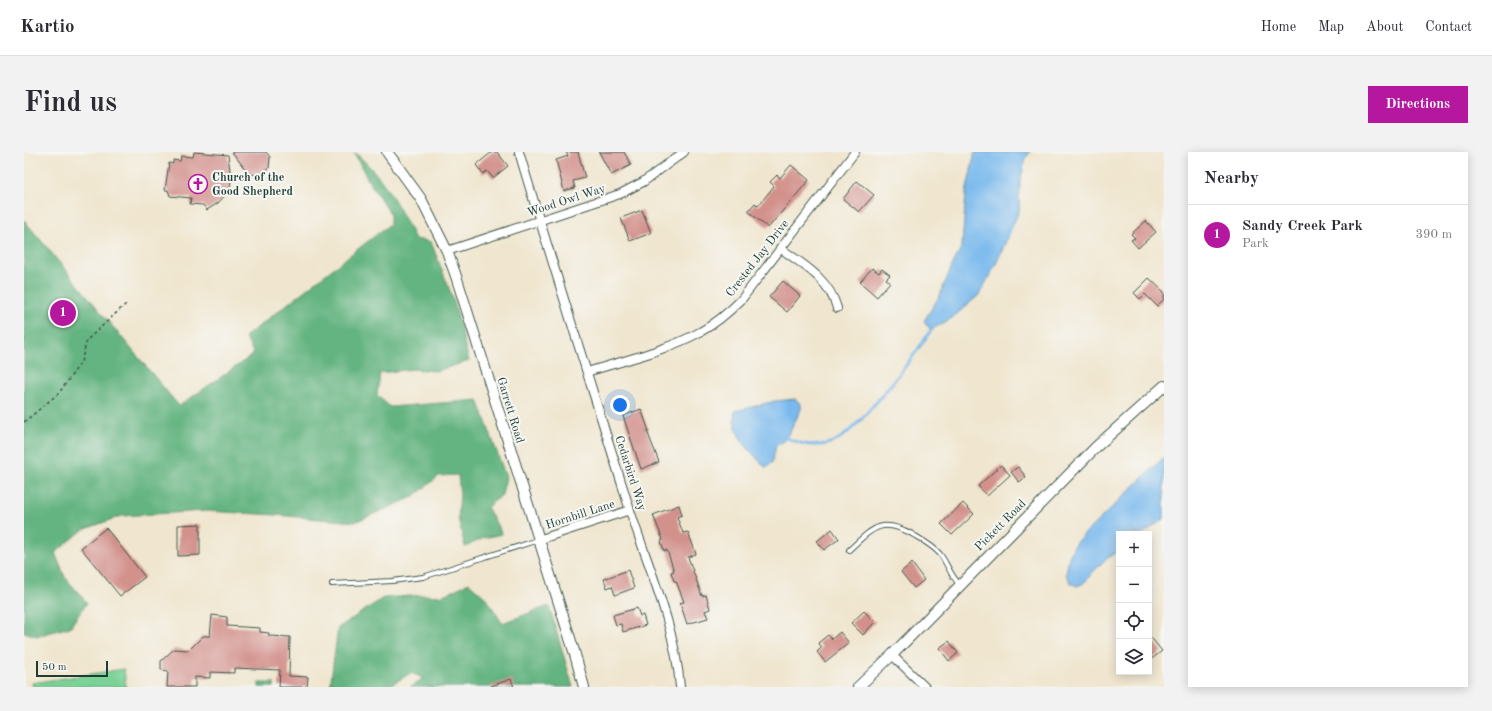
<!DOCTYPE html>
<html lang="en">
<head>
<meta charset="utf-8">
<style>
	body { margin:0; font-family:"Old Standard TT",serif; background:#f2f2f3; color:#2b2b33 }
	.controls { position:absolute; right:12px; bottom:12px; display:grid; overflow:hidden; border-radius:0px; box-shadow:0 2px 10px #0003 }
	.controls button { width:36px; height:36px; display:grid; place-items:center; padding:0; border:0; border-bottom:1px solid #e1e1e2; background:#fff; color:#2b2b33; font:20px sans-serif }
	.scale { position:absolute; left:12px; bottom:10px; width:72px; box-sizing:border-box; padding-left:4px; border:2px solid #1f3d34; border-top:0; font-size:11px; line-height:14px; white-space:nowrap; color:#1f3d34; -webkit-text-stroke:3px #f6f6f2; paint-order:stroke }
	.you { position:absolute; left:596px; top:253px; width:14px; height:14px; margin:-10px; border:3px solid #fff; border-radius:50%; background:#1a73e8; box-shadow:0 0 0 6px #1a73e833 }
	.badge { display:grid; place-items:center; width:26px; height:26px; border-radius:50%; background:#b5179e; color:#fff; font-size:13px; font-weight:700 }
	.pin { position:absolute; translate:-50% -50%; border:2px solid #fff; box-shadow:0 1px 4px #0006 }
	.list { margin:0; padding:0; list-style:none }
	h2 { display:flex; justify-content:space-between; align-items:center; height:52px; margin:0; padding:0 16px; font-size:17px }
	h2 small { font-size:13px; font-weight:400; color:#7c7c81 }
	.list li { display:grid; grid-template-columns:26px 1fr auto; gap:12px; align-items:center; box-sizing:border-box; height:60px; padding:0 16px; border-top:1px solid #e1e1e2 }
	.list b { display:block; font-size:15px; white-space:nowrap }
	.list p { margin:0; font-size:13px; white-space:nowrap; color:#7c7c81 }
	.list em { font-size:13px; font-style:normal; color:#7c7c81 }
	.icon { flex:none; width:22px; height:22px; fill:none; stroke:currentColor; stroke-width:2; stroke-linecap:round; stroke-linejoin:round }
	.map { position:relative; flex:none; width:1140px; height:535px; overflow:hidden; border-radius:0px }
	header { display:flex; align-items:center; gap:24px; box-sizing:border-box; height:56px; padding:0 20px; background:#fff; border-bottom:1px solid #e1e1e2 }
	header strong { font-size:19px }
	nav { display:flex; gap:22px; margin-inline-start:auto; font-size:14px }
	.intro { display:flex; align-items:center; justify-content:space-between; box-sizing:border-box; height:96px; padding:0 24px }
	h1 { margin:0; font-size:28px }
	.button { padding:10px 18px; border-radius:0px; background:#b5179e; color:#fff; font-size:14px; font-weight:700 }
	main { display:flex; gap:24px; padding:0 24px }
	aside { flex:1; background:#fff; border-radius:0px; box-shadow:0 2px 10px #0003 }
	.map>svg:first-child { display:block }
</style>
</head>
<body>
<header>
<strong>Kartio</strong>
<nav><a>Home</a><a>Map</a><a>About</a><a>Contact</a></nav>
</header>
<div class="intro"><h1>Find us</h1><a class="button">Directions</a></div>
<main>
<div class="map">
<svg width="1140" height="535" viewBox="0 0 1140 535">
	<rect width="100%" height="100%" fill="#f6f6f2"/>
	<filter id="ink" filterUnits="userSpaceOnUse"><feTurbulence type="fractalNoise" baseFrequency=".025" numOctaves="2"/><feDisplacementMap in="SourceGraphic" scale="8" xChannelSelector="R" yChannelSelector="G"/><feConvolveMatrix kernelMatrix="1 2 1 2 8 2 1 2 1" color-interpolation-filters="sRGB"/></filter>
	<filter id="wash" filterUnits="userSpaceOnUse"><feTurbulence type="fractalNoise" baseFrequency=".012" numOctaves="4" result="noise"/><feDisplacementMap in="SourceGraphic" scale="16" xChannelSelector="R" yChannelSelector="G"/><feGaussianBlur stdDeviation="0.9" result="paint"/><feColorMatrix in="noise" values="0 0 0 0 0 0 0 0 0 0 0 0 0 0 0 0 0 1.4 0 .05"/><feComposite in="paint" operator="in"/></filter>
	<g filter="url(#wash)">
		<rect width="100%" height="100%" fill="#f0e6cf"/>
		<!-- green -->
		<polygon fill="#7ad297" stroke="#4c8866" points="100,517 102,535 9,535 8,531"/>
		<!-- forest -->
		<g fill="#63b480" stroke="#41785a">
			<path d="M330,0C358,22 376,56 391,87L407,90L430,149L445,209L412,219L390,217L356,221L353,243L366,255L454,248L482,325L478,343L463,355L478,382L460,386L441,395L434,366L436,343L434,323L415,324L389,345L331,370L251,363L182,359L97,364L59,378L31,401L41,425L63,451L46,475L13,484L0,480V68L155,254L230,202L221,185L366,72V61L345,30Z"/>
			<polygon points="445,431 463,447 478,471 525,454 549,535 387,535 399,526 387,521 363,535 306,535 314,476 359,446 400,443 417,444"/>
			<rect x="235" y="531" width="15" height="4"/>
		</g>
		<!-- water -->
		<g fill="#79b9ed" stroke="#4c7b90">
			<polygon points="951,0 1006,0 1002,6 996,29 995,59 973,110 955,143 928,166 907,178 900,169 916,143 927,116 938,94 942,41"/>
			<path d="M771,247L777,252V257L763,286L752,294L748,311L742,316C728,300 706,283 711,259L751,249Z"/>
			<path d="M1140,305V367L1118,382H1095V398C1086,404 1077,411 1070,419C1064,425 1063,431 1053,434L1047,431L1042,422L1045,405L1052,390Z"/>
		</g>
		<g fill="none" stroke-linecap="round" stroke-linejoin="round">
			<!-- stream -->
			<path stroke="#79b9ed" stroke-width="3" d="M763,286C778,293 795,296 811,289C835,278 891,203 907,178"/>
		</g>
		<g id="blocks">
			<!-- building -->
			<g fill="#d3918c">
				<polygon points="170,0 204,3 207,27 206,38 194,51 183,58 179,53 166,52 167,46 146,44 144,38 141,38 145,11 149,12 149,8 156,9 157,4 169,5"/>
				<polygon points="208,0 242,0 246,5 245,16 235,23 225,22"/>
				<polygon points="468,0 473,0 484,14 469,26 463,19 459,22 452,13"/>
				<polygon points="542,0 554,0 561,26 549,29 551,36 540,39 532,8 544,4"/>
				<polygon points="575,0 600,0 607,13 587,23"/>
				<polygon points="767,13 785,28 744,76 724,59 731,51 734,54 750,34 746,30 753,23 756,26"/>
				<polygon points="833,29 850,43 835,60 819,47"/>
				<polygon points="618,58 627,81 606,89 597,66"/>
				<polygon points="1122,69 1132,80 1114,96 1107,88 1111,86 1107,82"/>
				<polygon points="848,116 855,121 858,117 866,123 862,127 866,130 853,145 836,130"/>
				<polygon points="1125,126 1140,140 1140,147 1133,154 1121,142 1116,147 1110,141"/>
				<polygon points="759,129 776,144 763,160 745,145"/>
				<polygon points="617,257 625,279 623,279 635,310 617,317 599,264"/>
				<polygon points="977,313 986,323 963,344 954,334"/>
				<polygon points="994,315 1002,325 995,330 987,320"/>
				<polygon points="939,351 950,362 928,383 917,372"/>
				<polygon points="655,353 658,363 653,365 659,381 664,380 672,402 664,405 678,444 682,443 686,457 681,459 684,466 663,472 656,451 660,450 652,429 650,429 647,420 650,419 643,398 640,399 637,389 639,388 629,363"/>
				<polygon points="176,372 176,403 154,404 154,373"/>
				<polygon points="82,376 121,425 96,444 57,396"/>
				<polygon points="808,377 815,387 800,398 793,389"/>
				<polygon points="888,411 900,428 890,436 877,420"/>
				<polygon points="604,418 610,436 591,443 588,434 583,436 580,427"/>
				<polygon points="613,456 616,464 619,463 622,473 599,480 597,472 592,473 589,463"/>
				<polygon points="840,459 851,470 839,483 827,471"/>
				<polygon points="188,463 203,465 203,474 236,476 236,480 245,481 245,484 266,485 265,524 284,525 283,535 255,535 256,518 210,516 210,521 186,520 186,526 171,525 171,535 143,535 144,519 137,518 137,509 150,497 165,498 179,484 186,484"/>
				<polygon points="816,480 825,491 801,510 793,500 798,495 794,491 804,483 808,487"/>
				<polygon points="1125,483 1138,499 1125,509"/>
				<polygon points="925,489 934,501 925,509 915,496"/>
				<polygon points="487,527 490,535 467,535 467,534"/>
			</g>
		</g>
	</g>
	<g filter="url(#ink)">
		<use href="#blocks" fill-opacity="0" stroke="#3e564b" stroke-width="1"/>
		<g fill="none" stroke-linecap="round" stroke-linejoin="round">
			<defs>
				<g id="service">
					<path d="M825,398C849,376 857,365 888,382C898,388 908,393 916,402C923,411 926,423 936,433"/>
					<polyline points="308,432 368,429 399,425 514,388"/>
				</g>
				<g id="minor">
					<path d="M495,0C530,117 567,233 603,349C622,410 651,471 656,535"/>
					<path d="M756,96C780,113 805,127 813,156"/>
					<polyline points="423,99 596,42 619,30 660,0"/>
					<path d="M563,220C598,209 644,198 676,180C691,172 705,160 717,148L831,0"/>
					<polyline points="514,388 606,358"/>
					<polyline points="868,503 901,535"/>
				</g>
				<g id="tertiary">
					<polyline points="363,0 397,47 423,99 433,127 550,499 560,535"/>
					<polyline points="834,535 868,503 1072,295 1140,234"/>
				</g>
			</defs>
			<!-- service casing -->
			<use href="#service" stroke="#3e564b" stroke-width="6"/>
			<!-- minor casing -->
			<use href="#minor" stroke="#3e564b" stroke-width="10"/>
			<!-- tertiary casing -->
			<use href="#tertiary" stroke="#3e564b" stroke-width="12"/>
			<!-- path -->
			<polyline stroke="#3e564b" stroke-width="1.5" stroke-dasharray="3 3" stroke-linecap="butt" points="0,270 35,241 57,210 63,188 103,151"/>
			<!-- service -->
			<use href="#service" stroke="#fff" stroke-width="4"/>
			<!-- minor -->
			<use href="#minor" stroke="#fff" stroke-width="8"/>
			<!-- tertiary -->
			<use href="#tertiary" stroke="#fff" stroke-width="10"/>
		</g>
	</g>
	<!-- icons -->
	<defs>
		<symbol id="church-ring" viewBox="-11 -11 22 22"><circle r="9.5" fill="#f6f6f2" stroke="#b5179e" stroke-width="1.5"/><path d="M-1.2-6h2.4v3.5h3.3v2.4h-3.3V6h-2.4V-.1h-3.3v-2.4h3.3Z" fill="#b5179e"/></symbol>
	</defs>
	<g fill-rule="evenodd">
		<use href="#church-ring" x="163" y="21" width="22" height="22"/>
	</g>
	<g text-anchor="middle" stroke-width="4" stroke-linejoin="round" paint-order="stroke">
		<!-- poi labels -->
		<g font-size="12" font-weight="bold" fill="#1f3d34" stroke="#f6f6f2" text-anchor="start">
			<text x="188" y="29">Church of the<tspan x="188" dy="14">Good Shepherd</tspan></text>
		</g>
		<!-- street labels -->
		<g font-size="12" fill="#1f3d34" stroke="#f6f6f2">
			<text transform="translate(542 48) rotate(-18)" y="4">Wood Owl Way</text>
			<text transform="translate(733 106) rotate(-52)" y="4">Crested Jay Drive</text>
			<text transform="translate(487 258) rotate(73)" y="4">Garrett Road</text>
			<text transform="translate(607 321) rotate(72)" y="4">Cedarbird Way</text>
			<text transform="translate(556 362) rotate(-18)" y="4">Hornbill Lane</text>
			<text transform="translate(976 373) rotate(-45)" y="4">Pickett Road</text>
		</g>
	</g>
</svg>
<div class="controls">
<button>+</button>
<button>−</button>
<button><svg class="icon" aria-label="locate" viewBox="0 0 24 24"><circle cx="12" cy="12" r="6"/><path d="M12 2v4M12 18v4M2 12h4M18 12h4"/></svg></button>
<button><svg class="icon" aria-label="layers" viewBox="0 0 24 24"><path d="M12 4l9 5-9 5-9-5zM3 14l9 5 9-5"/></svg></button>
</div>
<div class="scale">50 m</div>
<div class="you"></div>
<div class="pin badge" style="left:39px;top:161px">1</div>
</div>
<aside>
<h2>Nearby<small></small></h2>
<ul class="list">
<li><span class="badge">1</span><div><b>Sandy Creek Park</b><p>Park</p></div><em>390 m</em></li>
</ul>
</aside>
</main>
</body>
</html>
